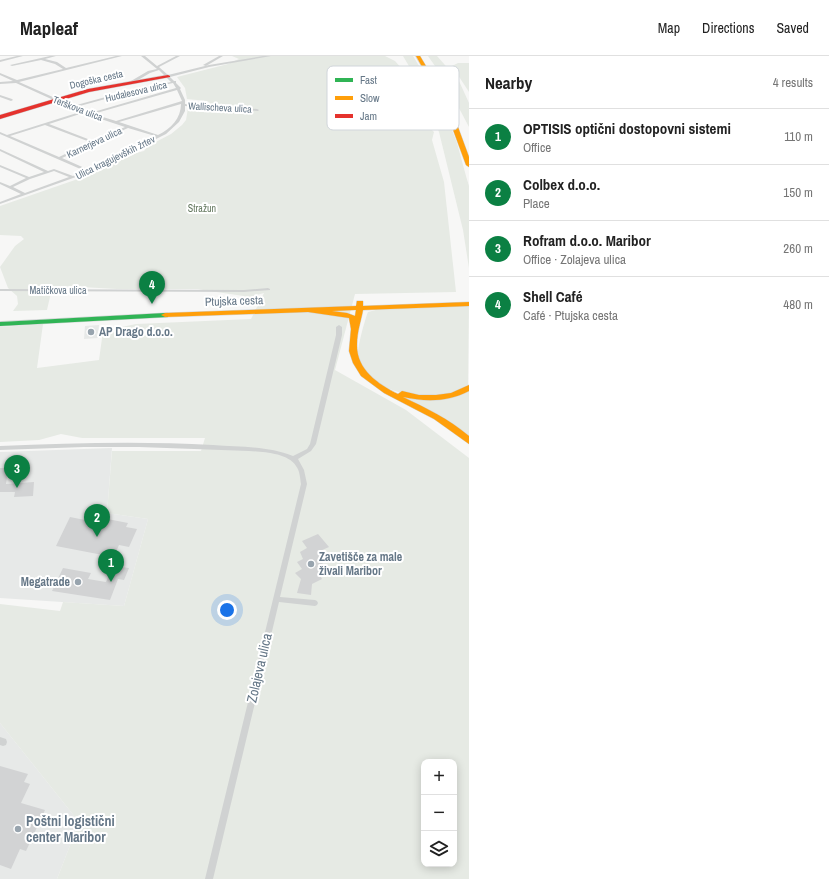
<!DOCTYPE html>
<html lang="en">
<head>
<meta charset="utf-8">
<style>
	body { margin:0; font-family:"Archivo Narrow",sans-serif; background:#f6f6f6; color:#222 }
	.controls { position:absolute; right:12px; bottom:12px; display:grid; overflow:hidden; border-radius:8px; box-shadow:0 2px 10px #0003 }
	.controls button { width:36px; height:36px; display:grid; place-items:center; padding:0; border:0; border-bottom:1px solid #e0e0e0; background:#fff; color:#222; font:20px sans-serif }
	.you { position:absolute; left:227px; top:554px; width:14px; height:14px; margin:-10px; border:3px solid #fff; border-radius:50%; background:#1a73e8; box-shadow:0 0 0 6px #1a73e833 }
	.badge { display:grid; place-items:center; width:26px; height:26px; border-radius:50%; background:#0b8043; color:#fff; font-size:13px; font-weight:700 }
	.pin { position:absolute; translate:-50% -33px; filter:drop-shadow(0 1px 2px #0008) }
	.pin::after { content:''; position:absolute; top:21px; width:14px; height:12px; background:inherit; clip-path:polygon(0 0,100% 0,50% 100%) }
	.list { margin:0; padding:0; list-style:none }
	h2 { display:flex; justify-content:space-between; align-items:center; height:52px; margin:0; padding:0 16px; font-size:17px }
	h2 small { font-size:13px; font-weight:400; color:#767676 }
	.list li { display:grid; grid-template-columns:26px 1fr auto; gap:12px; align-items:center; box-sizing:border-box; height:56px; padding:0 16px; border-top:1px solid #e0e0e0 }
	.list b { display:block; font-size:15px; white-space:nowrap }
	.list p { margin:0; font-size:13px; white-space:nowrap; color:#767676 }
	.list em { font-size:13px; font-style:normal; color:#767676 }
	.icon { flex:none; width:22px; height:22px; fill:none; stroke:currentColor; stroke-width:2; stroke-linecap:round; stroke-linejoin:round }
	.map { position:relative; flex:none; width:469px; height:823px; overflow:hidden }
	header { display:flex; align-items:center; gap:24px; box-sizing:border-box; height:56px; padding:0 20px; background:#fff; border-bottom:1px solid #e0e0e0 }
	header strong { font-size:19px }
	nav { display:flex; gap:22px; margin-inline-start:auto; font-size:14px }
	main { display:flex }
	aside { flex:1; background:#fff }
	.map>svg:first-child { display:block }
</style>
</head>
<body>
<header>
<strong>Mapleaf</strong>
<nav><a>Map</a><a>Directions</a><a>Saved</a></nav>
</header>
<main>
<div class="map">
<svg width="469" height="823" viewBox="0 0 469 823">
	<rect width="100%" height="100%" fill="#f7f7f6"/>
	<!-- built -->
	<g fill="#e7e9e8">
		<polygon points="99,269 98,282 84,283 85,270"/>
		<polygon points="112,392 107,457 148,463 124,550 0,542 0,396"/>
		<polygon points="0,667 79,766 57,823 0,823"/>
	</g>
	<!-- green -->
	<g fill="#e6eae4" fill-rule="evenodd">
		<path d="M232,0H385L395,5L403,14L402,25L409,26L412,32L408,37L423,59L424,66L434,76L432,84L444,126L456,236L355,238L335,314L406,354L469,402V823H57L79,766L0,667V548L60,555L63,546L124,550L148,463L107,457L112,395H201L205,382H82L61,378L39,384L0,386V271L43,268L37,312L99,304L103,275L136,268L251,263L264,237L250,241L197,233H117L63,230L52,232L47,254L13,255L18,248L17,240L8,232L0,211L15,190L24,183L21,180L0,179V150L75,124L128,99L144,95L148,90L171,78L182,69L186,64L188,52H206L210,47L207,45L187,43L185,32L177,21L228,8L239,3ZM424,706H454V808H424Z"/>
		<polygon points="403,0 413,0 440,44 457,87 466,120 469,130 469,212 463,174 439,76 416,22"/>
		<polygon points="428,0 437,0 459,25 469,47 469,71 442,20"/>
		<polygon points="458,7 469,7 469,36 452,10"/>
		<path d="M469,250L468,330C435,349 368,342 358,298C357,292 365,263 368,256L376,254Z"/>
		<polygon points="469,334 469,381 402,340 417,342"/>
	</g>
	<!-- building -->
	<g fill="#d2d3d4">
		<polygon points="0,412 8,412 6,428 34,426 33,440 14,441 15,436 0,436"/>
		<polygon points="92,460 128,467 126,471 137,473 129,491 119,489 115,498 109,497 108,500 56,490 70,461 90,465"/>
		<polygon points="318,478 329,491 320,495 327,502 320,504 325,511 318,516 322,523 312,528 311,539 297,537 301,523 295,517 302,513 297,506 303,503 300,496 307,492 302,485"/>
		<polygon points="113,510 129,512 124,524 118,523 110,544 52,535 63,512 91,517 88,523 106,526"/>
		<polygon points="0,710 28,718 24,726 30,728 21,747 45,754 26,795 20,793 11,813 0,809"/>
	</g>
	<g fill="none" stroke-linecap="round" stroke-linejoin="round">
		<defs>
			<polygon id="fast" points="165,257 168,257 168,261 0,270 0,266"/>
			<g id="slow">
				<polygon points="416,0 420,0 451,52 469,101 469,111 466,109 445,52"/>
				<path d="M357,245H363V250L469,246V250L363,254C361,265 357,276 357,288C356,313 378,328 398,338L402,335L419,339H436L451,337L469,329V335C448,346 426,346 403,341C426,352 449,363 469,380V388L434,363L384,337L361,320L353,307L349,295L351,273L349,262L308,256L165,261L161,259L165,257L356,250ZM356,254L355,260L347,257L332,255Z"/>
			</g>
			<polygon id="jam" points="168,19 170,20 170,21 89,36 0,63 0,59 88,33"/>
		</defs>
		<!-- fast casing -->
		<use href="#fast" stroke="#d2d4d5" stroke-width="1"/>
		<!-- slow casing -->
		<use href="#slow" stroke="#d2d4d5" stroke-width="1"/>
		<!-- jam casing -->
		<use href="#jam" stroke="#d2d4d5" stroke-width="1"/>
		<!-- street -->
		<g fill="#d0d2d2" fill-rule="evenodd">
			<polygon points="17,0 23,0 0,6 0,4"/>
			<path d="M50,0H56L45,3L57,6L66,12L116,0H122L19,26L73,50L131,34L171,26L159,14L150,17L133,27H131V25L148,15L157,13L141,0H145L157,10L176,0H180L159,11L168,19L209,9L263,0H271L209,11L170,21L174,25H176V27L181,32L180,33L185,44V48L257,53L259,54L258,55L185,50V55L179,66L166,78L90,116L0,148V146L21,138L0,128V126L10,130L26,122L0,111V109L29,121L44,116L0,95V93L48,115L54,113L73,120L85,115L0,78V76L7,79L80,56L16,27L0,28V26L13,25L0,19V17L17,24L63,13L55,8L41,4L12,10L10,9ZM173,27L176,32L90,57L76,51L131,36ZM177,34L182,45L116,65L93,58ZM181,48C181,62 171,73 158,79L119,66ZM83,57L125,71L93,85L49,68ZM45,69L90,86L59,101L10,80ZM128,72L155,80L89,114L62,102ZM54,115L69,121L25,137L13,131L30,123Z"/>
			<polygon points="219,0 223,0 206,10 203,9"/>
			<polygon points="0,39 12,43 13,44 11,45 0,41"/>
			<polygon points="268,232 270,233 270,234 244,236 0,235 0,233 244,234"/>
			<path d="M339,269L342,271V279L316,388L311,395L298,403L304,414L307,428L280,541L315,544L317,545L318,547L317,549L315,550L279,546L213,823H205L301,428C300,422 300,415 296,410C288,397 263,396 249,395L139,391H84L0,394V390C71,387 142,385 213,389C240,391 268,390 293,400L307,393L310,388L336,279V271Z"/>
			<polygon points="0,681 6,683 7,686 6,689 3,690 0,689"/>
		</g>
		<!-- fast -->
		<use href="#fast" fill="#30b455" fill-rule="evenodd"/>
		<!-- slow -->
		<use href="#slow" fill="#ff9f0a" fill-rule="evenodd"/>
		<!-- jam -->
		<use href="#jam" fill="#e5322d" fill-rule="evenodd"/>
	</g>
	<!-- markers -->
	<g fill="#98a4ae" stroke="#fff" stroke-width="1.5">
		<circle cx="91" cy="276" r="4"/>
		<circle cx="311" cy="508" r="4"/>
		<circle cx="78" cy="526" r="4"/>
		<circle cx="18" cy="773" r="4"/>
	</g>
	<g text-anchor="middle" stroke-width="4" stroke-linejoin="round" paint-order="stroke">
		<!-- far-street labels -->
		<g font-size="10" fill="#657787" stroke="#fff">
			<text transform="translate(96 23) rotate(-13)" y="4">Dogoška cesta</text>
			<text transform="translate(136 35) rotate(-13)" y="4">Hudalesova ulica</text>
			<text transform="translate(220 51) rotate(3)" y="4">Wallischeva ulica</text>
			<text transform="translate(78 52) rotate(21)" y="4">Terškova ulica</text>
			<text transform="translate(94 86) rotate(-25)" y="4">Karnerjeva ulica</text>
			<text transform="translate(115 101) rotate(-26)" y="4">Ulica kragujevških žrtev</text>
			<text x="58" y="238">Matičkova ulica</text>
		</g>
		<!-- far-park labels -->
		<g font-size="10" fill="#657960" stroke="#fff">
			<text x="202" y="156">Stražun</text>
		</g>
		<!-- street labels -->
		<g font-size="12" fill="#657787" stroke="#fff">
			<text transform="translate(234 245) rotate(-2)" y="4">Ptujska cesta</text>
		</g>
		<!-- poi labels -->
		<g font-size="12" font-weight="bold" fill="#657787" stroke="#fff" text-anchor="start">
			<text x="99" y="280">AP Drago d.o.o.</text>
			<text x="319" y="505">Zavetišče za male<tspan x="319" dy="14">živali Maribor</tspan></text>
			<text x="70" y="530" text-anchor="end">Megatrade</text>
		</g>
		<!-- near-street labels -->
		<g font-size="14" fill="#657787" stroke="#fff">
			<text transform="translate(259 612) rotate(-77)" y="5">Zolajeva ulica</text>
		</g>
		<!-- near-poi labels -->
		<g font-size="14" font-weight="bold" fill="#657787" stroke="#fff" text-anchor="start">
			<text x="26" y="770">Poštni logistični<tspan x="26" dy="16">center Maribor</tspan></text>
		</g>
	</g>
	<!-- legend -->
	<rect x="327" y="10" width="132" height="64" rx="6" fill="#fff" stroke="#d1d6db" stroke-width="1"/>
	<rect x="335" y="22" width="18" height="4" fill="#30b455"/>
	<rect x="335" y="40" width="18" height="4" fill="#ff9f0a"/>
	<rect x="335" y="58" width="18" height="4" fill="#e5322d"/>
	<g font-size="11" fill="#657787">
		<text x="360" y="28">Fast</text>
		<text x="360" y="46">Slow</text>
		<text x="360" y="64">Jam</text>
	</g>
</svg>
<div class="controls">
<button>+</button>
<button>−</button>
<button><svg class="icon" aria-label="layers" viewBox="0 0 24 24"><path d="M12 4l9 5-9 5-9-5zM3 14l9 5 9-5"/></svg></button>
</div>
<div class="you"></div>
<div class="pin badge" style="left:111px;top:526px">1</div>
<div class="pin badge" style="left:97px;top:481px">2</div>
<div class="pin badge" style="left:17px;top:432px">3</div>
<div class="pin badge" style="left:152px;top:248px">4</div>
</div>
<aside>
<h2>Nearby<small>4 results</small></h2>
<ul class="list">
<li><span class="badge">1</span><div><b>OPTISIS optični dostopovni sistemi</b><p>Office</p></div><em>110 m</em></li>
<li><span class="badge">2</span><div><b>Colbex d.o.o.</b><p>Place</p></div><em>150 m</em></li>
<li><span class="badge">3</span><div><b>Rofram d.o.o. Maribor</b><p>Office · Zolajeva ulica</p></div><em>260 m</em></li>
<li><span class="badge">4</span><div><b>Shell Café</b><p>Café · Ptujska cesta</p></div><em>480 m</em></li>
</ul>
</aside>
</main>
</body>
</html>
